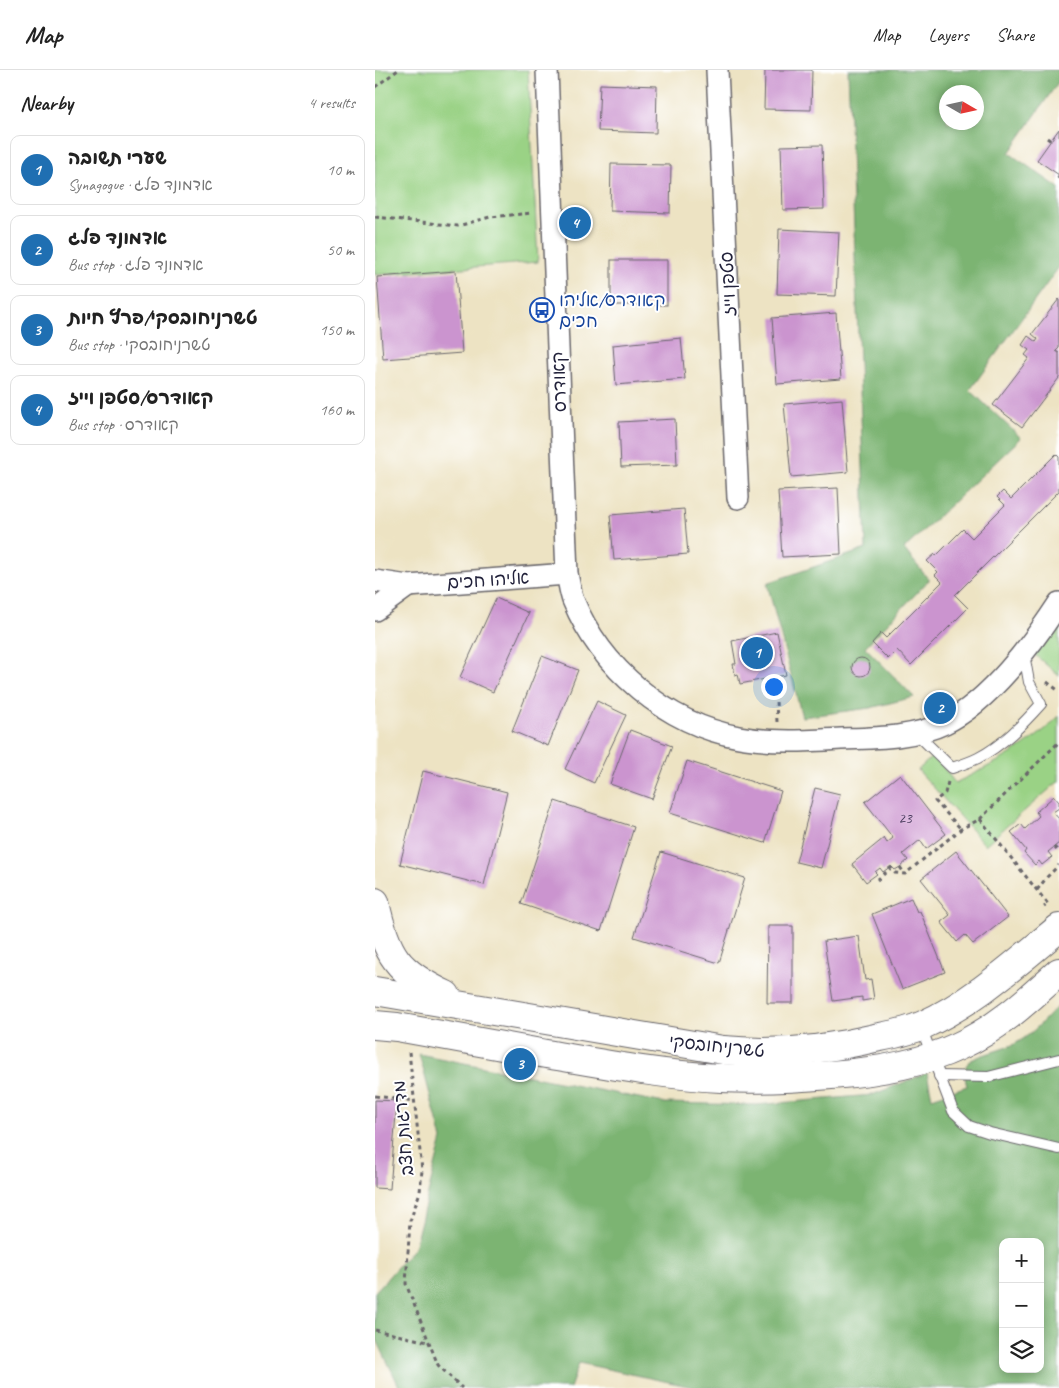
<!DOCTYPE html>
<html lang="en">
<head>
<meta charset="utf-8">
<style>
	body { margin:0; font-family:Caveat,"Playpen Sans Hebrew",sans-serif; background:#f6f6f6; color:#222 }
	.controls { position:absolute; right:15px; bottom:15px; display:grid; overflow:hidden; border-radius:10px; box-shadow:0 2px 8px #0003 }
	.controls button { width:45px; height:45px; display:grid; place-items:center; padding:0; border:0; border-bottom:1px solid #e0e0e0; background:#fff; color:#222; font:25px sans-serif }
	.compass { position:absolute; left:564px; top:15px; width:45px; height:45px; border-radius:50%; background:#fff; box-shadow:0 2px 8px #0003; rotate:99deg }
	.you { position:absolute; left:398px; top:616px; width:18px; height:18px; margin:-12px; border:4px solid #fff; border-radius:50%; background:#1a73e8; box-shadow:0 0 0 8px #1a73e833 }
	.badge { display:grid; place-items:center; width:32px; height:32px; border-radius:50%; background:#1f6fb2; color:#fff; font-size:16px; font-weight:700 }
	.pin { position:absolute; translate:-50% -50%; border:2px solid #fff; box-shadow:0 1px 5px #0006 }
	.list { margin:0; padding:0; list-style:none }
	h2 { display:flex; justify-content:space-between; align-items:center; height:65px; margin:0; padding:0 20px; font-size:21px }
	h2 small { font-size:16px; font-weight:400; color:#767676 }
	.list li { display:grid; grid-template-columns:32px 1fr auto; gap:15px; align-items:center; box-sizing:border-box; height:70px; margin:0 10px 10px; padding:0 10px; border:1px solid #e0e0e0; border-radius:10px }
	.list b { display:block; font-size:19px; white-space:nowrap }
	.list p { margin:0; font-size:16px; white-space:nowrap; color:#767676 }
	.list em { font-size:16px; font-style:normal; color:#767676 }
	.icon { flex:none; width:28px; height:28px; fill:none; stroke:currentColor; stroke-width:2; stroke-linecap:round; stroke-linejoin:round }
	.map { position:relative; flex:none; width:684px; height:1318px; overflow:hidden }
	header { display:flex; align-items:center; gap:30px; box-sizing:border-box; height:70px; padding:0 25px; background:#fff; border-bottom:1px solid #e0e0e0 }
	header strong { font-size:24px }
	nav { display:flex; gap:28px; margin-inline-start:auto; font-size:18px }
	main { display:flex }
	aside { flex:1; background:#fff }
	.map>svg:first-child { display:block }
</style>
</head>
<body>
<header>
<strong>Map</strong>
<nav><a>Map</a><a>Layers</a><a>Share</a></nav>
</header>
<main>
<aside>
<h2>Nearby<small>4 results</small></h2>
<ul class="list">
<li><span class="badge">1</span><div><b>שערי תשובה</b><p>Synagogue · אדמונד פלג</p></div><em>10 m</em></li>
<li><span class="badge">2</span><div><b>אדמונד פלג</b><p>Bus stop · אדמונד פלג</p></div><em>50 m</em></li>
<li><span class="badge">3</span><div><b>טשרניחובסקי/פרץ חיות</b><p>Bus stop · טשרניחובסקי</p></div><em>150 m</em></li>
<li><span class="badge">4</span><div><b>קאודרס/סטפן וייז</b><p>Bus stop · קאודרס</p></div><em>160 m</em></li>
</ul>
</aside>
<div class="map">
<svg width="684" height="1318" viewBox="0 0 684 1318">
	<rect width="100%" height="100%" fill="#fff"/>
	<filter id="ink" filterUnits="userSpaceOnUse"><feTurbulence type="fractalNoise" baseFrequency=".02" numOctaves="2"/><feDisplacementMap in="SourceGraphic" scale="10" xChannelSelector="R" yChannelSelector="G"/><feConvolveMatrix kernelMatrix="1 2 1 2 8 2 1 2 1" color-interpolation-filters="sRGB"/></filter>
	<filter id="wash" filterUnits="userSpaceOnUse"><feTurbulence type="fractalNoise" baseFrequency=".0096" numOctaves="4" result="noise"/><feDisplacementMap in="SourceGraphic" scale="20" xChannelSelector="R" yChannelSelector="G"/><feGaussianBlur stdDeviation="1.12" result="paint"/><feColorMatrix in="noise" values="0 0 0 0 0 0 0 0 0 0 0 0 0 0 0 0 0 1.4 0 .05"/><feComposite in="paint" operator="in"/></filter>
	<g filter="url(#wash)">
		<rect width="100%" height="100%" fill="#ede3c3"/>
		<!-- green -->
		<g fill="#9ad285" stroke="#5e7a60">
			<polygon points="0,0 153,0 163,192 0,205"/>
			<polygon points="684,545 684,606 658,583"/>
			<path d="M684,646V711L610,775L543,700L559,685L580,713C617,695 656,676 684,646Z"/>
		</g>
		<!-- forest -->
		<g fill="#7bb472" stroke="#4e6b56" fill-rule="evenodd">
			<path d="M473,0H684V11L634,83L684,118V197L595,320L646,368L529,479L554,510L490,577L539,627L495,638L427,647L392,513L491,479ZM572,22H602V52H572Z"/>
			<path d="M684,935V1318H322L204,1293L195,1318H25L0,1266V1222L39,1178L67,1069L44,984L289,1033L381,1035L497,1025L552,1003L557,1028L592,1016C590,1009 588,999 593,993C597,986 633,979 643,972C658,964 671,947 684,935ZM628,1172H665V1299H628Z"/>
		</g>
		<g id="blocks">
			<!-- building -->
			<g fill="#cb94cf">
				<polygon points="390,0 437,0 436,40 389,39"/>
				<polygon points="225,14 282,16 281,63 223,61"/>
				<polygon points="684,59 684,109 682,108 684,105 662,90"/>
				<polygon points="447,75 449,139 408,140 406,76"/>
				<polygon points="236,94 296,95 295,143 235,141"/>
				<polygon points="404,159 464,162 461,226 402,224"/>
				<rect x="236" y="190" width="56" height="45"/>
				<polygon points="81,201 87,283 8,289 2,207"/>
				<polygon points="684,229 684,278 681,281 684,283 684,308 647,357 618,335 654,288 650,285 654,280 647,275 653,266 661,272 663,269 657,264"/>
				<polygon points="461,243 466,309 402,314 397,248"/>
				<polygon points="306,268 310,309 241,315 238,275"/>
				<polygon points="467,329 473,402 416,407 409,334"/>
				<polygon points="300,349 302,395 246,397 244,352"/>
				<polygon points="681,384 684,387 684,421 580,525 593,538 536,595 522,580 513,589 497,573 506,563 511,568 567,512 560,505 563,502 552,491 560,484 561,486 588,459 597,468 630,435 622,427 628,421 636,429"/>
				<polygon points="463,418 466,484 407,487 403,421"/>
				<polygon points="309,439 313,484 239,490 235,445"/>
				<polygon points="121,528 154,543 118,622 85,607"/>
				<polygon points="402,562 411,605 365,614 363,604 360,605 358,594 361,594 357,571"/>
				<polygon points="167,586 203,600 173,676 137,661"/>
				<circle cx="486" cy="597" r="9"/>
				<polygon points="222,631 251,645 219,713 190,699"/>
				<polygon points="255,660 297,676 277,729 235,714"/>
				<polygon points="312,691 406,721 390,773 295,743"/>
				<polygon points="48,701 132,722 109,815 25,794"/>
				<polygon points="525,704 571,764 551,779 545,770 528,784 533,790 525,797 520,800 516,796 508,802 505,798 500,802 502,804 491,812 477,794 509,768 512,773 518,768 490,732"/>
				<polygon points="440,718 465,724 446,798 421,792"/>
				<polygon points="679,726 684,732 684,738 678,742 684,749 684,773 673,782 677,787 667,795 664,791 660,795 649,783 651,780 636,762 646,754 650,759 664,746 661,742"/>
				<polygon points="180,731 259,757 226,861 146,834"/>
				<polygon points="581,781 633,847 598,874 590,865 582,872 566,852 575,845 546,809"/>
				<polygon points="286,782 370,808 344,893 259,867"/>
				<polygon points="536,828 542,842 545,841 570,902 527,919 497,844"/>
				<polygon points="393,856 418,856 418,933 392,933"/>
				<polygon points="484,866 490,910 496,909 499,929 487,931 487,927 458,931 449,871"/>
				<polygon points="0,1030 22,1031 15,1119 0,1118"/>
			</g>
		</g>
	</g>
	<g filter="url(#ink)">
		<use href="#blocks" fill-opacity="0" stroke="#69666b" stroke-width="1"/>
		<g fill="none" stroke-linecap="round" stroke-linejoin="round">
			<defs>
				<g id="lane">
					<path d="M541,663L577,698C586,695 595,692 603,688C628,675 648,654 666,634L654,612L649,584"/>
					<polyline points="546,957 578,1041 594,1056 615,1063 684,1079"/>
					<polyline points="564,1006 613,1007 684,989"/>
				</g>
				<g id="street">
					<path d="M172,0L192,504C194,512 195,522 198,530C226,598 291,654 364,667C397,673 433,671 466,669C500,668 539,668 570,653C614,632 658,573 684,533"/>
					<polyline points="342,0 363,428"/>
					<polyline points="0,511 33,516 192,504"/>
					<polyline points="0,540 33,516"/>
				</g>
				<g id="secondary">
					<path d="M0,832C11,885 22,902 71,925"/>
					<path d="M0,921L348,980C400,985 450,980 500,968C515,965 533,962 548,955C599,932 641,893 684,858"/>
					<path d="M0,955L22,957C71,966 121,975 171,984C229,994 287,1005 346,1008C383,1010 420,1008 456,1005C500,1002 544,995 584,976C623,958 653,930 684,902"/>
				</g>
			</defs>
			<!-- lane casing -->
			<use href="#lane" stroke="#69666b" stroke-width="12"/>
			<!-- street casing -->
			<use href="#street" stroke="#69666b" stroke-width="24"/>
			<!-- secondary casing -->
			<use href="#secondary" stroke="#69666b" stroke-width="30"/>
			<!-- path -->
			<g stroke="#69666b" stroke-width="3" stroke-dasharray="4 4" stroke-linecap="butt">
				<polyline points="0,17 23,0"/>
				<polyline points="672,68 676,71"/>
				<polyline points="0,147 83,156 115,147 157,143"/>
				<polyline points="400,608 402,652"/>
				<polyline points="672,612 684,621"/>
				<polyline points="573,712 570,723 560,731 586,759"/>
				<polyline points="605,749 673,834 669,837"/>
				<polyline points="679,777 684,782"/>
				<polyline points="525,797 530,804"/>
				<polyline points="502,810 516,798 520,803 530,804 586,759 605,749 684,672"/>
				<polyline points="662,820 672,807 684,795"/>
				<polyline points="34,982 47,1100 45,1122 35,1151 31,1214 63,1295 87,1318"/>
				<polyline points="0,1026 39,1031"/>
				<polyline points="0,1260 53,1272"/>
			</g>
			<!-- lane -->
			<use href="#lane" stroke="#fff" stroke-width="10"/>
			<!-- street -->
			<use href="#street" stroke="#fff" stroke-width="21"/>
			<!-- secondary -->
			<use href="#secondary" stroke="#fff" stroke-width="28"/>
		</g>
	</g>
	<!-- icons -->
	<defs>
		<symbol id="bus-ring" viewBox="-11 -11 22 22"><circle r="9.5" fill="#fff" stroke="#1a4fb4" stroke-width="1.5"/><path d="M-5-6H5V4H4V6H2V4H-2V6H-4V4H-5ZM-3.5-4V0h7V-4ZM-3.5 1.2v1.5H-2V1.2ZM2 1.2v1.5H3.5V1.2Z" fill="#1a4fb4"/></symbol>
	</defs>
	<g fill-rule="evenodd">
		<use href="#bus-ring" x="153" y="226" width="28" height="28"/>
	</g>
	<g text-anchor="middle" stroke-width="4" stroke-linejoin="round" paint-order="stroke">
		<!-- number labels -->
		<g font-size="15" fill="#4c3e60">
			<text x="530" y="753">23</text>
		</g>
		<!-- street labels -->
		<g font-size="18" fill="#22223b" stroke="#fff">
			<text transform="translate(353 214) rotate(-93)" y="6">סטפן וייז</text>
			<text transform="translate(184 312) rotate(-92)" y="6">קאודרס</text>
			<text transform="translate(113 510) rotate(-4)" y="6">אליהו חכים</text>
			<text transform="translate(342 976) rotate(6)" y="6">טשרניחובסקי</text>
			<text transform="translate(28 1058) rotate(-95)" y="6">מדרגות חצב</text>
		</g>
		<!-- transit labels -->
		<g font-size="18" fill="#164399" stroke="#fff" text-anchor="start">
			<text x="184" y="236">קאודרס/אליהו<tspan x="184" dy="21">חכים</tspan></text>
		</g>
	</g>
</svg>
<div class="controls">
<button>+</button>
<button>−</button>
<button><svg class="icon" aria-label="layers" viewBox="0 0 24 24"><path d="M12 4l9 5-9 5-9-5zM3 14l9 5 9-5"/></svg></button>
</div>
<svg class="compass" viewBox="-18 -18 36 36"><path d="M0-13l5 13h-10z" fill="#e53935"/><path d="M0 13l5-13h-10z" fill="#767676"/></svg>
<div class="you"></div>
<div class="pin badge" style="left:382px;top:583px">1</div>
<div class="pin badge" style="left:565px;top:638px">2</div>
<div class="pin badge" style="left:145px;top:994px">3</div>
<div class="pin badge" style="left:200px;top:153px">4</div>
</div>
</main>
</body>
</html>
